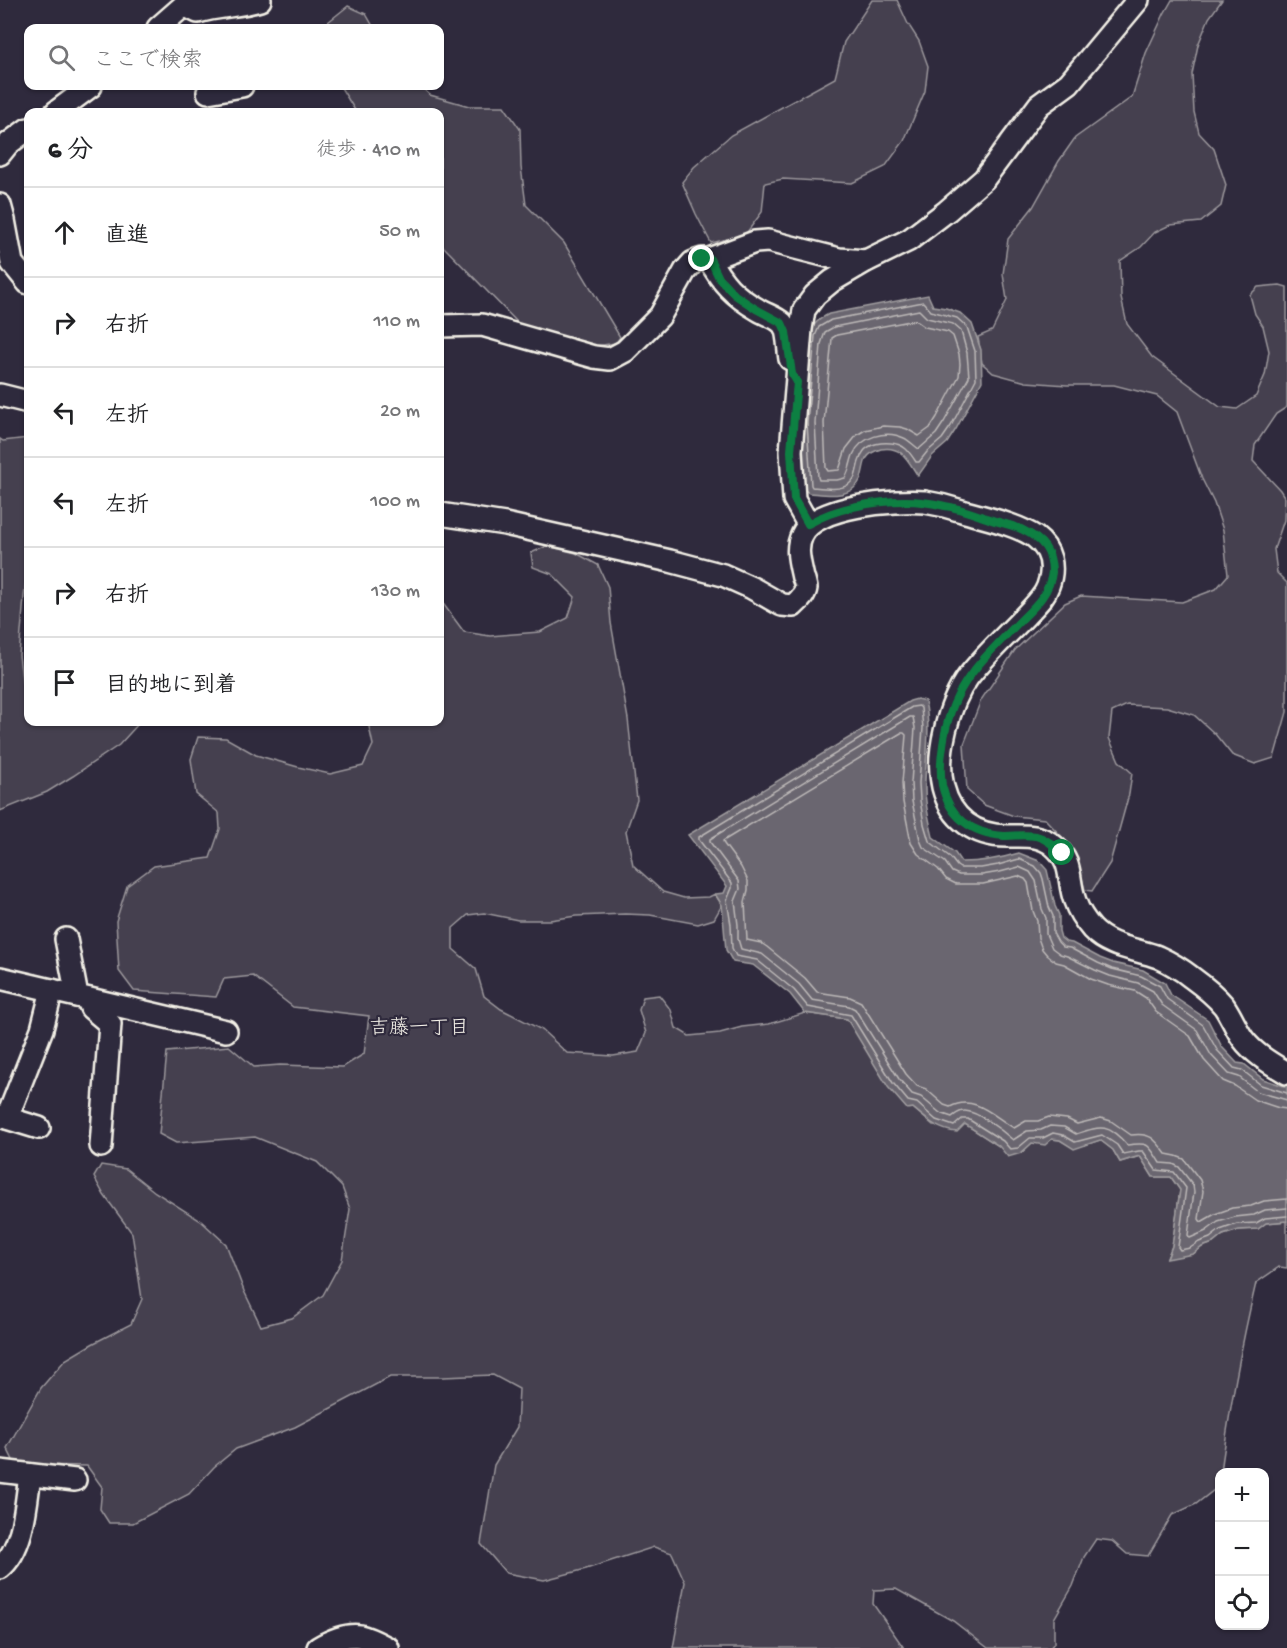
<!DOCTYPE html>
<html lang="ja">
<head>
<meta charset="utf-8">
<style>
	body { margin:0; font-family:"Gochi Hand","Klee One",sans-serif; background:#f6f6f6; color:#202124 }
	.controls { position:absolute; right:18px; bottom:18px; display:grid; overflow:hidden; border-radius:12px; box-shadow:0 2px 4px #0004 }
	.controls button { width:54px; height:54px; display:grid; place-items:center; padding:0; border:0; border-bottom:2px solid #e0e0e0; background:#fff; color:#202124; font:30px sans-serif }
	.stop { position:absolute; width:18px; height:18px; margin:-14px; border:4px solid #0b8043; border-radius:50%; background:#fff }
	.stop.end { background:#0b8043; border-color:#fff; box-shadow:0 2px 6px #0008 }
	.list { margin:0; padding:0; list-style:none }
	h2 { display:flex; justify-content:space-between; align-items:center; height:78px; margin:0; padding:0 24px; font-size:26px }
	h2 small { font-size:20px; font-weight:400; color:#757577 }
	.list li { display:grid; grid-template-columns:39px 1fr auto; gap:18px; align-items:center; box-sizing:border-box; height:90px; padding:0 24px; border-top:2px solid #e0e0e0 }
	.list b { display:block; font-size:22px; white-space:nowrap }
	.list em { font-size:20px; font-style:normal; color:#757577 }
	.icon { flex:none; width:33px; height:33px; fill:none; stroke:currentColor; stroke-width:2; stroke-linecap:round; stroke-linejoin:round }
	.map { position:relative; flex:none; width:1287px; height:1648px; overflow:hidden }
	.search { position:absolute; background:#fff; box-shadow:0 2px 4px #0004; left:24px; top:24px; width:420px; height:66px; display:flex; align-items:center; gap:15px; box-sizing:border-box; padding:0 21px; border-radius:12px; color:#757577; font-size:22px }
	.panel { position:absolute; background:#fff; box-shadow:0 2px 4px #0004; left:24px; top:108px; width:420px; height:618px; border-radius:12px }
	.map>svg:first-child { display:block }
</style>
</head>
<body>
<div class="map">
<svg width="1287" height="1648" viewBox="0 0 1287 1648">
	<rect width="100%" height="100%" fill="#2f2a3d"/>
	<filter id="ink" filterUnits="userSpaceOnUse"><feTurbulence type="fractalNoise" baseFrequency=".0167" numOctaves="2"/><feDisplacementMap in="SourceGraphic" scale="12" xChannelSelector="R" yChannelSelector="G"/><feConvolveMatrix kernelMatrix="1 2 1 2 8 2 1 2 1" color-interpolation-filters="sRGB"/></filter>
	<g filter="url(#ink)">
		<!-- green -->
		<g fill="#454050" stroke="#9c989c" stroke-width="1.5">
			<polygon points="872,0 897,0 908,24 919,41 928,66 925,91 904,141 885,167 852,183 783,179 765,183 762,212 745,235 711,243 696,214 682,182 694,167 731,135 835,78 844,42"/>
			<polygon points="1172,0 1222,0 1209,18 1198,45 1192,74 1194,112 1199,133 1214,149 1226,185 1221,206 1201,222 1170,225 1155,232 1141,247 1120,261 1121,298 1127,324 1152,357 1220,407 1237,409 1256,396 1265,375 1269,351 1263,326 1255,314 1250,295 1258,287 1280,285 1287,287 1287,407 1276,414 1255,445 1253,461 1280,490 1285,498 1284,520 1274,549 1277,573 1287,583 1287,712 1274,758 1255,764 1232,755 1215,734 1194,715 1167,707 1127,705 1112,712 1109,738 1119,761 1132,773 1129,794 1110,863 1092,891 1085,890 1081,874 1063,838 1045,819 1014,816 984,805 967,790 964,744 981,700 1015,650 1065,603 1081,596 1182,602 1216,589 1228,575 1223,530 1214,503 1202,479 1177,412 1157,396 1114,385 1067,385 1026,382 993,373 982,363 978,337 992,331 1007,300 1003,274 1008,239 1033,207 1059,161 1075,138 1132,97 1146,53 1164,14"/>
			<polygon points="348,6 366,14 374,28 328,28 328,22"/>
			<polygon points="340,86 420,86 430,95 469,106 504,106 520,129 521,167 526,205 564,243 620,337 616,343 596,346 519,324 444,247 440,245 440,112 356,112"/>
			<polygon points="28,438 28,565 24,597 19,655 26,711 28,712 28,722 140,722 119,745 73,776 47,792 0,811 0,439 3,441"/>
			<path d="M547,546L576,553L598,565L608,587L611,623L628,719L637,800L626,831L633,865L663,892L684,898L709,897L715,894L722,905L714,919L698,924L650,915L625,914L576,916L550,920H518L484,913L468,915L453,928V949L476,969L484,996L501,1009L542,1030L567,1053L613,1056L638,1052L646,1033L639,1010L643,997L659,995L671,1010L676,1028L689,1036L720,1033L742,1027L769,1024L805,1013L847,1019L913,1108L933,1125L965,1124L999,1146L1021,1153L1032,1143L1052,1139L1060,1140L1074,1148L1100,1140L1113,1150L1120,1162L1140,1156L1153,1177H1171L1180,1190L1172,1246L1167,1258L1193,1254L1202,1247L1213,1243L1223,1235L1239,1230L1258,1229L1266,1223L1287,1221V1268L1279,1267L1256,1283C1240,1350 1228,1419 1219,1486L1196,1504L1172,1515L1148,1556L1127,1554L1112,1541L1096,1539L1084,1557L1073,1586L1054,1619V1643L1050,1648H988L953,1621L896,1589L874,1590L873,1604L904,1648H673L685,1582L672,1553L654,1547L586,1569L544,1580L506,1573L481,1544L494,1465L517,1427L519,1389L493,1375L443,1377H390L295,1427L236,1449L214,1467L189,1494L133,1523H109L100,1509L102,1487L87,1466L29,1465L14,1462L7,1448L41,1388L65,1360L92,1344L131,1324L142,1299L132,1233L104,1195L94,1177L101,1165L126,1169L155,1192L201,1221L226,1244L244,1291L261,1326L292,1318L323,1295L342,1260L350,1209L342,1187L317,1162L255,1137L176,1143L159,1134L167,1052L229,1046L254,1067L280,1065L343,1067L364,1054L369,1016L293,1007L253,976L224,979L216,997L134,991L119,971L116,921L127,886L154,866L210,858L220,829L219,813L196,794L191,759L198,737L226,738L256,755L298,767L330,774L363,766L373,745L368,722H440V577L444,605L464,632L490,636L540,632L568,618L575,597L552,574L533,567L531,553Z"/>
		</g>
		<!-- water -->
		<g fill="#6a6670" stroke="#a19ea0" stroke-width="1.5">
			<path d="M928,295L933,306L946,308L960,313L972,324L981,350L982,381L956,429L947,443L932,456L918,476C908,461 902,445 881,449C874,451 870,453 866,459C862,468 864,480 854,488C843,498 823,494 809,493L805,490L801,423L809,334C814,323 819,319 829,314Z"/>
			<path d="M917,699L925,701C931,728 926,754 925,781C924,800 929,819 933,837L955,853L961,862C982,862 999,859 1019,853L1039,861L1047,870L1055,906L1059,915V931L1061,938L1066,942L1072,943L1100,958L1113,963L1143,970L1165,983L1171,995L1208,1020L1222,1047L1237,1063L1244,1064L1263,1079L1287,1087V1221L1266,1223L1258,1229L1239,1230L1223,1235L1213,1243L1202,1247L1193,1254L1167,1259L1172,1246L1180,1190L1171,1177H1153L1140,1156L1120,1162L1113,1150L1100,1140L1074,1149L1060,1140L1052,1139L1045,1145L1032,1143L1021,1153L1008,1157L999,1146L965,1124L957,1132C939,1131 927,1120 913,1108L907,1109L888,1087L847,1019L805,1013L790,994L753,965L733,962L726,950L722,905L715,894L724,893L727,886L688,835L910,701Z"/>
		</g>
		<g fill="none" stroke-linecap="round" stroke-linejoin="round">
			<!-- shore -->
			<g stroke="#bdb9b8" stroke-width="1.5">
				<path d="M923,302L931,311L957,318L967,327L975,351L976,379L951,426L942,439L927,452L919,462H916C909,451 904,444 891,443C878,442 864,445 860,459C856,467 858,478 849,484C841,491 822,488 812,487L811,485L807,423L815,336L819,327L831,320Z"/>
				<path d="M919,310L927,318L953,324L961,331L967,353L969,377L944,422L936,434L919,449C914,446 909,440 904,438C886,429 860,437 853,455C850,463 850,470 845,478L837,480H819L818,477L815,423L821,344L825,332L834,327Z"/>
				<polygon points="915,320 925,327 948,332 953,336 959,354 960,364 959,376 937,417 930,428 919,436 907,429 900,427 883,426 865,430 857,435 846,449 839,470 828,471 826,468 824,423 832,338 837,335"/>
				<polyline points="1287,1093 1261,1085 1242,1070 1234,1068 1217,1050 1203,1025 1167,999 1160,986 1141,976 1112,969 1098,963 1070,948 1063,947 1058,942 1053,933 1053,916 1049,907 1043,879 1041,873 1035,866 1019,859 998,865 981,868 960,868 957,866 950,857 929,841 924,824 920,800 919,783 923,728 921,708 919,706 912,707 699,837 699,840 732,883 732,888 727,900 731,925 732,948 736,956 757,960 794,990 808,1007 851,1015 893,1083 908,1101 917,1103 936,1120 954,1126 962,1119 968,1119 1003,1141 1010,1149 1018,1148 1030,1138 1043,1138 1053,1133 1063,1135 1075,1142 1102,1135 1117,1145 1123,1154 1139,1151 1143,1151 1156,1170 1174,1172 1186,1188 1178,1247 1180,1250 1190,1248 1199,1242 1210,1238 1220,1230 1237,1224 1256,1223 1265,1218 1287,1216"/>
				<path d="M1287,1100L1258,1092L1239,1077L1229,1074L1211,1055L1197,1030L1162,1005L1153,991L1138,983L1110,976L1095,970L1067,956L1060,954L1052,948L1046,934V918L1042,909L1036,881L1030,872L1019,867L1000,872L982,875H959L952,872L945,862L923,847L920,840L912,801L911,783L915,728L913,717H910L710,839V842L739,881L740,889L735,901L738,925V939L741,949L762,954L799,984L812,1000L849,1006L855,1009L899,1079L912,1094L921,1097L940,1113L952,1117C956,1114 959,1111 964,1111C976,1110 1004,1132 1013,1140L1027,1131L1041,1130L1050,1126L1064,1127L1076,1134C1101,1126 1108,1123 1127,1145C1150,1142 1148,1144 1160,1163L1173,1164L1179,1167L1193,1185L1194,1192L1188,1235L1190,1238L1206,1231L1218,1222L1235,1217L1254,1215L1265,1210L1287,1208"/>
				<path d="M1287,1109L1279,1108L1255,1100L1235,1086L1223,1081L1204,1060L1190,1036L1156,1012L1146,998L1135,991L1108,985L1091,979L1064,964L1056,962L1047,955L1042,949L1038,938L1037,921L1033,911L1028,883L1025,879L1018,876L983,884H956L946,879L938,869L918,854L911,843L903,802L902,783L906,735L904,733H901L723,841L724,844L741,867L748,881V890L745,902L747,940L761,943L767,947L805,978L817,992L850,997L861,1002L906,1074L917,1086L926,1089L944,1105L950,1107C975,1094 993,1116 1014,1128L1026,1121H1038L1049,1117L1067,1119L1077,1124L1101,1118L1111,1121L1131,1135C1150,1132 1155,1139 1166,1154L1176,1156L1184,1159L1200,1180L1203,1191L1199,1219L1201,1222L1215,1214L1232,1208L1251,1206L1264,1201L1287,1199"/>
			</g>
			<defs>
				<g id="minor">
					<path d="M184,5L198,12C218,6 240,6 260,0"/>
					<polyline points="158,28 182,7 188,0"/>
					<polyline points="208,92 242,86"/>
					<polyline points="56,112 91,86"/>
					<polyline points="0,154 8,144 28,129"/>
					<polyline points="0,205 4,220 12,263 28,283"/>
					<polyline points="709,259 755,242 768,241 839,259 866,261"/>
					<path d="M440,326L482,325L594,357L610,359L625,351L660,316L685,271L693,262L702,259H709C722,283 734,296 757,309C764,314 776,317 782,323C789,330 788,349 790,359"/>
					<polyline points="0,395 28,402"/>
					<path d="M440,514L505,524L670,561L723,575L752,588L782,605L793,606C798,601 805,596 806,588C806,588 804,578 803,578C800,563 795,549 802,535C815,505 896,500 925,502C938,504 950,507 962,511C985,518 1016,524 1035,537C1051,549 1055,567 1048,586C1044,598 1033,607 1025,616C1006,636 985,655 968,677C949,703 935,755 943,787C951,819 975,836 1007,836C1025,836 1040,834 1054,846C1074,863 1067,880 1075,901C1078,910 1086,922 1092,929C1109,947 1136,949 1158,957C1169,962 1181,969 1191,977C1202,985 1215,995 1224,1006C1231,1016 1236,1029 1243,1039C1254,1054 1272,1064 1287,1073"/>
					<polyline points="808,524 794,499 791,451 801,329 804,310 815,295 832,281 866,261 909,240 947,211 984,179 1039,105 1069,83 1138,0"/>
					<polyline points="66,939 77,996"/>
					<polyline points="0,978 226,1031"/>
					<polyline points="88,999 91,1008 110,1024 101,1146"/>
					<polyline points="0,1116 39,1128"/>
					<polyline points="7,1118 42,1029 52,990"/>
					<polyline points="0,1471 75,1480"/>
					<path d="M0,1568C24,1549 26,1503 30,1475"/>
					<path d="M318,1648C330,1641 347,1634 360,1636C369,1638 380,1644 388,1648"/>
				</g>
			</defs>
			<!-- minor casing -->
			<use href="#minor" stroke="#f4f1e8" stroke-width="26"/>
			<!-- minor -->
			<use href="#minor" stroke="#2f2a3d" stroke-width="21"/>
		</g>
	</g>
	<g fill="none" stroke-linecap="round" stroke-linejoin="round" filter="url(#ink)">
		<!-- route -->
		<path stroke="#0b8043" stroke-width="8" d="M702,259H710L719,278L735,295L756,309L782,323L786,332L792,374L797,382L791,451L794,499L808,524C835,508 874,501 905,501C918,501 932,503 945,506C960,508 974,514 989,519C1000,523 1013,525 1023,530C1031,534 1040,540 1045,547C1050,554 1052,564 1052,572C1050,593 1034,607 1020,621C981,662 951,685 943,745C941,757 940,773 942,785C949,817 972,834 1004,836C1014,836 1025,834 1036,836C1046,838 1054,846 1062,853"/>
	</g>
	<g text-anchor="middle" stroke-width="4.5" stroke-linejoin="round" paint-order="stroke">
		<!-- neighbourhood labels -->
		<g font-size="20" fill="#f4f1e8" stroke="#2f2a3d">
			<text x="419" y="1033">吉藤一丁目</text>
		</g>
	</g>
</svg>
<div class="controls">
<button>+</button>
<button>−</button>
<button><svg class="icon" aria-label="locate" viewBox="0 0 24 24"><circle cx="12" cy="12" r="6"/><path d="M12 2v4M12 18v4M2 12h4M18 12h4"/></svg></button>
</div>
<div class="stop" style="left:1062px;top:853px"></div>
<div class="stop end" style="left:702px;top:259px"></div>
<div class="search"><svg class="icon" aria-label="search" viewBox="0 0 24 24"><circle cx="10" cy="10" r="6"/><path d="M15 15l6 6"/></svg>ここで検索</div>
<section class="panel">
<h2>6 分<small>徒歩 · 410 m</small></h2>
<ul class="list">
<li><svg class="icon" aria-label="ahead" viewBox="0 0 24 24"><path d="M12 20V5M6 11l6-6 6 6"/></svg><div><b>直進</b></div><em>50 m</em></li>
<li><svg class="icon" aria-label="right" viewBox="0 0 24 24"><path d="M7 20v-9h11M14 6l5 5-5 5"/></svg><div><b>右折</b></div><em>110 m</em></li>
<li><svg class="icon" aria-label="left" viewBox="0 0 24 24"><path d="M17 20v-9H6M10 6l-5 5 5 5"/></svg><div><b>左折</b></div><em>20 m</em></li>
<li><svg class="icon" aria-label="left" viewBox="0 0 24 24"><path d="M17 20v-9H6M10 6l-5 5 5 5"/></svg><div><b>左折</b></div><em>100 m</em></li>
<li><svg class="icon" aria-label="right" viewBox="0 0 24 24"><path d="M7 20v-9h11M14 6l5 5-5 5"/></svg><div><b>右折</b></div><em>130 m</em></li>
<li><svg class="icon" aria-label="arrive" viewBox="0 0 24 24"><path d="M6 21V4h12l-3 4 3 4H6"/></svg><div><b>目的地に到着</b></div></li>
</ul>
</section>
</div>
</body>
</html>
